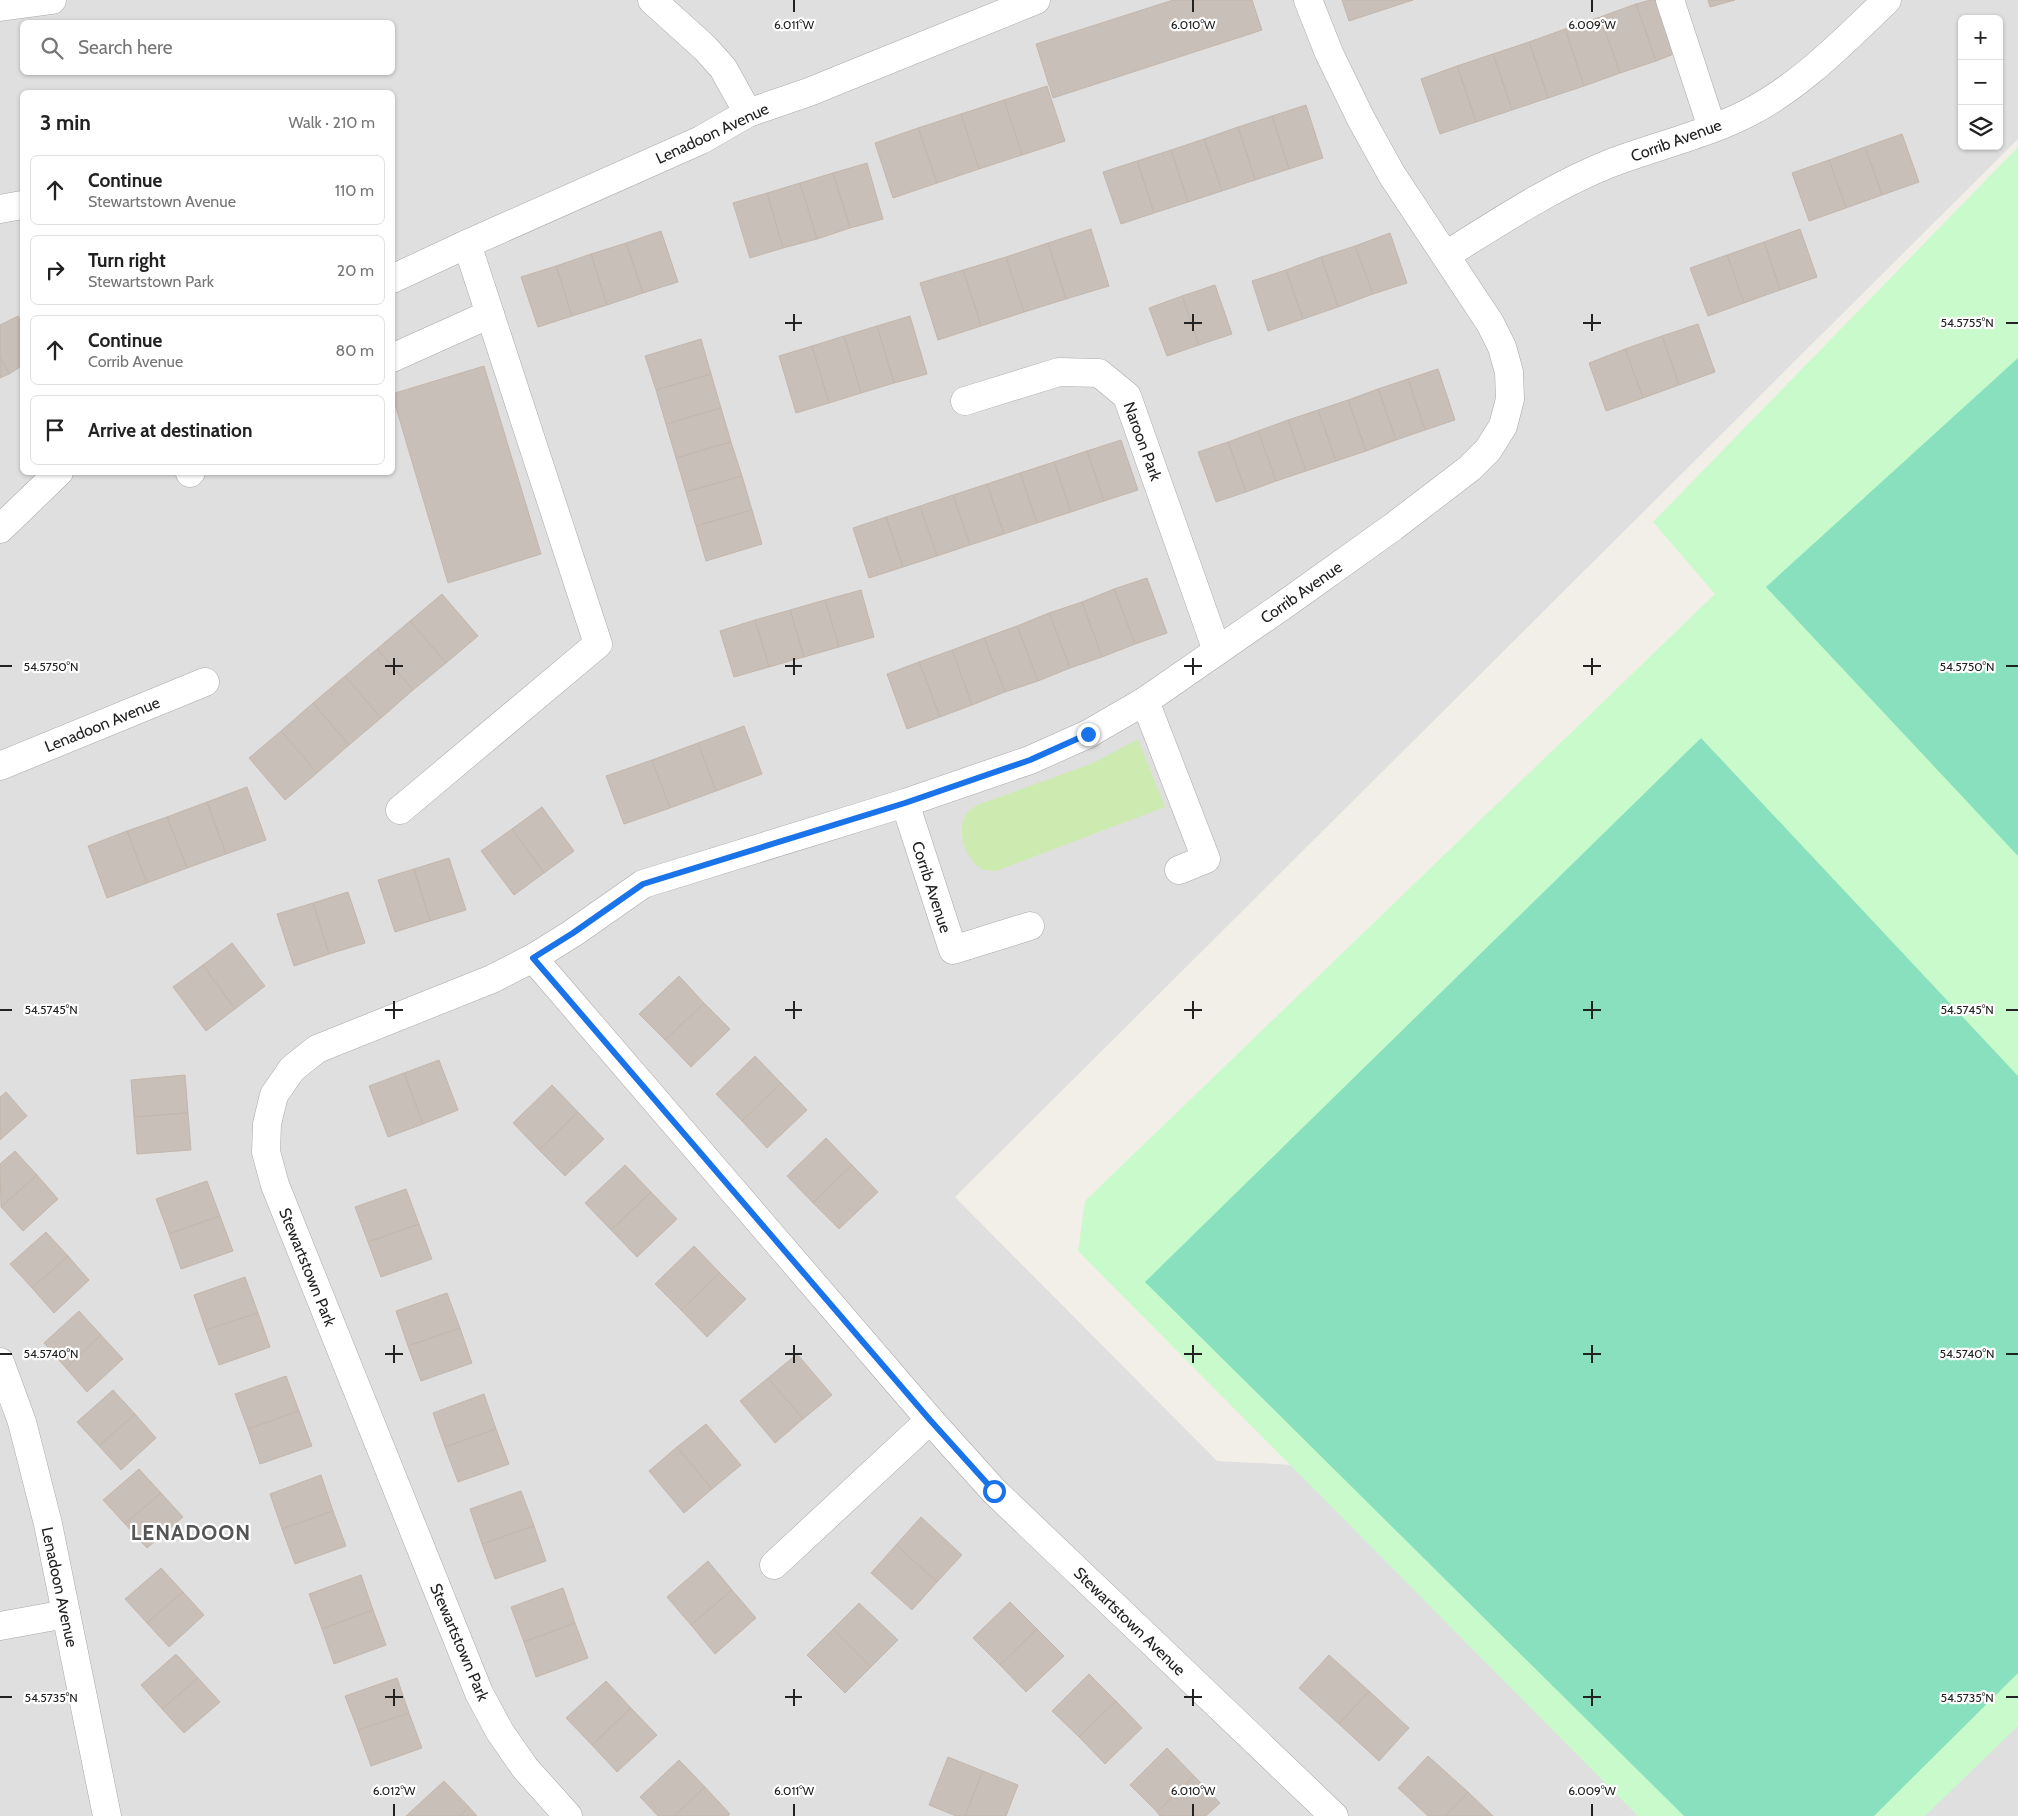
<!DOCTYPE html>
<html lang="en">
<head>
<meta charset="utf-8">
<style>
	body { margin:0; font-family:Cabin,sans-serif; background:#f6f6f6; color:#222 }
	.controls { position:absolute; right:15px; top:15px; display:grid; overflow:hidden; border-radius:8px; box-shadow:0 1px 4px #0004 }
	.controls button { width:45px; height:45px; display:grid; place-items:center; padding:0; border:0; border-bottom:1px solid #e0e0e0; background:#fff; color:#222; font:25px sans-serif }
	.stop { position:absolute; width:15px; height:15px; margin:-11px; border:4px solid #1a73e8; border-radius:50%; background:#fff }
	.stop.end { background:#1a73e8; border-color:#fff; box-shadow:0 1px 5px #0008 }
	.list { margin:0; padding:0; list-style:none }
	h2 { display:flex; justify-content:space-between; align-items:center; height:65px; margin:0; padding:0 20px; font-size:21px }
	h2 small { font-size:16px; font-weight:400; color:#767676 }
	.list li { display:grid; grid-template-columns:32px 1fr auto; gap:15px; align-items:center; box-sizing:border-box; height:70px; margin:0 10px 10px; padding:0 10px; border:1px solid #e0e0e0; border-radius:8px }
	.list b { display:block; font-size:19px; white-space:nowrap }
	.list p { margin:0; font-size:16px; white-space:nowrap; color:#767676 }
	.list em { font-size:16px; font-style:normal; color:#767676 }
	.icon { flex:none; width:28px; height:28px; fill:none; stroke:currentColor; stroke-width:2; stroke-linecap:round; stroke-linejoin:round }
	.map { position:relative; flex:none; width:2018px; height:1816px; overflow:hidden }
	.search { position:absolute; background:#fff; box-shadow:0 1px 4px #0004; left:20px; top:20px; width:375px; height:55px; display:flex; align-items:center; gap:12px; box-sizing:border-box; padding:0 18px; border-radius:8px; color:#767676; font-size:19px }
	.panel { position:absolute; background:#fff; box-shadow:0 1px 4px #0004; left:20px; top:90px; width:375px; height:385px; border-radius:8px }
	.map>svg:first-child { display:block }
</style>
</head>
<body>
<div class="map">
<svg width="2018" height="1816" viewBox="0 0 2018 1816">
	<rect width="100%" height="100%" fill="#f2efe9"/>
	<!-- residential -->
	<path fill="#e0dfdf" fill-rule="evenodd" d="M0,0H2018V139L955,1197L1217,1461L2018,1502V1816H0ZM1962,19H1999V146H1962ZM22,22H392V72H22ZM22,92H392V472H22Z"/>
	<!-- grass -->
	<path fill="#cdebb0" d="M1138,739L1165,807L996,871C991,871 984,871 980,868C964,857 955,829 968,812C970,810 974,807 977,805L1093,763Z"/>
	<!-- park -->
	<polygon fill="#c8facc" points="2018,147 2018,1726 1925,1816 1638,1816 1078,1251 1085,1201 1715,594 1653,522"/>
	<!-- pitch -->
	<g fill="#88e0be">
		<polygon points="2018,358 2018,856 1766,587"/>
		<polygon points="1701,738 2018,1076 2018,1673 1874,1816 1684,1816 1145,1282"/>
	</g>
	<!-- building -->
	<g fill="#c7bfb8" stroke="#c4b6ab">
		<polygon points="1173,0 1252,0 1262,30 1053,98 1036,44"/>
		<polygon points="1342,0 1413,0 1349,21"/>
		<polygon points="1650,0 1661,0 1679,52 1656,61 1636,4"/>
		<polygon points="1708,0 1735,0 1710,7"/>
		<polygon points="1636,4 1656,61 1620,73 1600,17"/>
		<polygon points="1600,17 1620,73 1584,86 1565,29"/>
		<polygon points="1565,29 1584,86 1548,98 1529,42"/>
		<polygon points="1529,42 1548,98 1512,110 1493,54"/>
		<polygon points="1493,54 1512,110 1476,122 1457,66"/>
		<polygon points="1457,66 1476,122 1440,134 1421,79"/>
		<polygon points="1047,86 1065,141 1022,155 1004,100"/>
		<polygon points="1004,100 1022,155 979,169 961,114"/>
		<polygon points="1306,105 1323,158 1289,169 1272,116"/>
		<polygon points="961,114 979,169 937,183 918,128"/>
		<polygon points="1272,116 1289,169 1255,180 1238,127"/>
		<polygon points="1238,127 1255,180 1222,191 1204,139"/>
		<polygon points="918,128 937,183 893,198 875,143"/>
		<polygon points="1902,134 1919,182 1882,195 1865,147"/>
		<polygon points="1204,139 1222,191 1188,202 1171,150"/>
		<polygon points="1865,147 1882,195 1846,208 1829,160"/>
		<polygon points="1171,150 1188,202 1154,213 1137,161"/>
		<polygon points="1829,160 1846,208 1809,221 1792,173"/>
		<polygon points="1137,161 1154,213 1121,224 1103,172"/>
		<polygon points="867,163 883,219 850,228 833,173"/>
		<polygon points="833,173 850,228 817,239 800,183"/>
		<polygon points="800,183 817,239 783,248 767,193"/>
		<polygon points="767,193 783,248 750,258 733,203"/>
		<polygon points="1091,229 1109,286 1066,299 1048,243"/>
		<polygon points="1800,229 1817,277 1780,290 1764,242"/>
		<polygon points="661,231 678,282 643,293 626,243"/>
		<polygon points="1390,233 1407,283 1373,294 1355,246"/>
		<polygon points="1764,242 1780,290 1744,303 1727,255"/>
		<polygon points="626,243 643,293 607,305 591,254"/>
		<polygon points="1048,243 1066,299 1024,312 1006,257"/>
		<polygon points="1355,246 1373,294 1338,307 1321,257"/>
		<polygon points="591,254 607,305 572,316 556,266"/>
		<polygon points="1727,255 1744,303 1708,316 1690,268"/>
		<polygon points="1006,257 1024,312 981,326 963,270"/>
		<polygon points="1321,257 1338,307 1303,319 1286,270"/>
		<polygon points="556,266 572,316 538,327 521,277"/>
		<polygon points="963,270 981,326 938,340 920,283"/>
		<polygon points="1286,270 1303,319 1268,331 1252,281"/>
		<polygon points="1215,285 1232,334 1199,345 1182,296"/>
		<polygon points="1182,296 1199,345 1167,356 1149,308"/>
		<polygon points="18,316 22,325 22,366 9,374 0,357 0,325"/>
		<polygon points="910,316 927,374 894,383 877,326"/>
		<polygon points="1698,324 1715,372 1679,385 1662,336"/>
		<polygon points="877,326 894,383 861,393 844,336"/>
		<polygon points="844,336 861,393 829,403 812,346"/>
		<polygon points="1662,336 1679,385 1643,398 1625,349"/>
		<polygon points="701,339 711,374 656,390 645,356"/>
		<polygon points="812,346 829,403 796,413 779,356"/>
		<polygon points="1625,349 1643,398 1606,411 1589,363"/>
		<polygon points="0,357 9,374 0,378"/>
		<polygon points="484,366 541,554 448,583 392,394"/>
		<polygon points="1438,369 1455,420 1425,430 1408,379"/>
		<polygon points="711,374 721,408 666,424 656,390"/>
		<polygon points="1408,379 1425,430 1396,440 1378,389"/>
		<polygon points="1378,389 1396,440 1366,451 1348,400"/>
		<polygon points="1348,400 1366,451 1336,461 1318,410"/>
		<polygon points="721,408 731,442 676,458 666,424"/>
		<polygon points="1318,410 1336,461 1306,471 1288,420"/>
		<polygon points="1288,420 1306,471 1276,481 1258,431"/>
		<polygon points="1258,431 1276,481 1246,492 1228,442"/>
		<polygon points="1121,440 1138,490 1104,501 1087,451"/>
		<polygon points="731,442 742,476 686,492 676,458"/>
		<polygon points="1228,442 1246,492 1216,502 1198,452"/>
		<polygon points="1087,451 1104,501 1071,512 1054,462"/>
		<polygon points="1054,462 1071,512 1037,523 1020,473"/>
		<polygon points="1020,473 1037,523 1004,534 987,484"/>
		<polygon points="742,476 752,510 696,526 686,492"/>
		<polygon points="987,484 1004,534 970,545 953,495"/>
		<polygon points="953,495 970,545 937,556 920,506"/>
		<polygon points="920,506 937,556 903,567 886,517"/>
		<polygon points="752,510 762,544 706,561 696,526"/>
		<polygon points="886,517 903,567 869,578 853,528"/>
		<polygon points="1147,578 1167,633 1135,644 1114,589"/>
		<polygon points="1114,589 1135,644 1102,657 1082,602"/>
		<polygon points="861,590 874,637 839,647 825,600"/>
		<polygon points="442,594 478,636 446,663 410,621"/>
		<polygon points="825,600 839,647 804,657 790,610"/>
		<polygon points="1082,602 1102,657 1070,668 1049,613"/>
		<polygon points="790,610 804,657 769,667 755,620"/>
		<polygon points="1049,613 1070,668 1038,681 1017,626"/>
		<polygon points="755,620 769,667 734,677 720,631"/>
		<polygon points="410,621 446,663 413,690 377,649"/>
		<polygon points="1017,626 1038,681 1005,692 984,638"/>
		<polygon points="984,638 1005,692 972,705 952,650"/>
		<polygon points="377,649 413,690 381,718 345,676"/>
		<polygon points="952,650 972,705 940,717 919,662"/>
		<polygon points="919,662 940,717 907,729 887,674"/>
		<polygon points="345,676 381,718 349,745 313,703"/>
		<polygon points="313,703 349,745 317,773 281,731"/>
		<polygon points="744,726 762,774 716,791 698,743"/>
		<polygon points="281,731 317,773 285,800 249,758"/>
		<polygon points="698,743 716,791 670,808 652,760"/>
		<polygon points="652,760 670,808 624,824 606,776"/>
		<polygon points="247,787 266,840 226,854 207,802"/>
		<polygon points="207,802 226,854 187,868 167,817"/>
		<polygon points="542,807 574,851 544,873 512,829"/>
		<polygon points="167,817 187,868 147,883 127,831"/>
		<polygon points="512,829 544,873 514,895 481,851"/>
		<polygon points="127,831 147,883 107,898 88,846"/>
		<polygon points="449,858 466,910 430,921 414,869"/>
		<polygon points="414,869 430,921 395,932 378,880"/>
		<polygon points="348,892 365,943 329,954 313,903"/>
		<polygon points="313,903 329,954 294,966 277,914"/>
		<polygon points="232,943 265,986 235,1009 203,965"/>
		<polygon points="203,965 235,1009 206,1031 173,987"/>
		<polygon points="679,976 704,1003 665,1040 639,1014"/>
		<polygon points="704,1003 730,1029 691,1067 665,1040"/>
		<polygon points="755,1056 781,1083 742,1121 716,1094"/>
		<polygon points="439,1060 458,1110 423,1124 404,1073"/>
		<polygon points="404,1073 423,1124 388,1137 369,1086"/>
		<polygon points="185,1075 188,1113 134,1117 131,1080"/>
		<polygon points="781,1083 807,1110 767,1148 742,1121"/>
		<polygon points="552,1085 578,1112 539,1150 513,1123"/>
		<polygon points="6,1092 27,1116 0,1140 0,1097"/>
		<polygon points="578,1112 604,1139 565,1176 539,1150"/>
		<polygon points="188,1113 191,1150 137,1154 134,1117"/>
		<polygon points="826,1138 852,1165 813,1203 787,1176"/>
		<polygon points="15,1151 37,1175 1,1207 0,1164"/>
		<polygon points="625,1165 651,1192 611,1230 585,1203"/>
		<polygon points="852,1165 878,1192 839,1229 813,1203"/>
		<polygon points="37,1175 58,1199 23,1231 1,1207"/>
		<polygon points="207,1181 220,1216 169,1234 156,1199"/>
		<polygon points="406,1189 419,1224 368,1242 355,1207"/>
		<polygon points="651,1192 677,1219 637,1257 611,1230"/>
		<polygon points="220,1216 233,1251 181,1269 169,1234"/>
		<polygon points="419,1224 432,1259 381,1277 368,1242"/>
		<polygon points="46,1232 68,1256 32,1288 10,1264"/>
		<polygon points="694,1246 720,1273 681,1310 655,1284"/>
		<polygon points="68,1256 89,1280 54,1313 32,1288"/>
		<polygon points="720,1273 746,1299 707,1337 681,1310"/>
		<polygon points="245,1277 258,1313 206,1330 194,1295"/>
		<polygon points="447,1293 460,1328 408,1346 396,1311"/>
		<polygon points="79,1311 101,1335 66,1368 44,1343"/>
		<polygon points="258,1313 270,1347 219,1365 206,1330"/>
		<polygon points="460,1328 472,1363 421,1381 408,1346"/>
		<polygon points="101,1335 123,1359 87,1392 66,1368"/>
		<polygon points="797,1354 832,1395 803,1419 768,1378"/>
		<polygon points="286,1376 299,1411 248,1429 235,1394"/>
		<polygon points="768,1378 803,1419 775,1443 740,1401"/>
		<polygon points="113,1390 135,1414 99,1446 77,1422"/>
		<polygon points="484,1394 496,1429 445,1447 433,1413"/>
		<polygon points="299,1411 312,1446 260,1464 248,1429"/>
		<polygon points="135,1414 156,1438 121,1470 99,1446"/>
		<polygon points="706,1424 741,1465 712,1489 677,1447"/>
		<polygon points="496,1429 509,1464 458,1482 445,1447"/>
		<polygon points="677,1447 712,1489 684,1513 649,1471"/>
		<polygon points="139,1469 161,1493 125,1524 103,1500"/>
		<polygon points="321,1475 333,1511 282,1529 270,1494"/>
		<polygon points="521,1491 534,1526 482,1544 470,1509"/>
		<polygon points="161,1493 183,1517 147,1548 125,1524"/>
		<polygon points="333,1511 346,1546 295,1564 282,1529"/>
		<polygon points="921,1517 962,1555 937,1582 896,1545"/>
		<polygon points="534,1526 546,1561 495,1579 482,1544"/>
		<polygon points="896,1545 937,1582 912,1610 871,1573"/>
		<polygon points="708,1561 732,1590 691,1625 667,1597"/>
		<polygon points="161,1568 183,1592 147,1623 125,1599"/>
		<polygon points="361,1575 373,1610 322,1629 309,1594"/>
		<polygon points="563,1588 575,1623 524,1642 511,1607"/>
		<polygon points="732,1590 756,1618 715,1654 691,1625"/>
		<polygon points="183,1592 204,1615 169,1647 147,1623"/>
		<polygon points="1010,1602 1037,1629 1000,1665 973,1638"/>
		<polygon points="859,1603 898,1640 871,1667 833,1629"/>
		<polygon points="373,1610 386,1645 334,1664 322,1629"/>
		<polygon points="575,1623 588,1658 536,1677 524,1642"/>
		<polygon points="833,1629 871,1667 845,1693 807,1655"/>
		<polygon points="1037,1629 1064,1656 1026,1692 1000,1665"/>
		<polygon points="176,1654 198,1678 162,1709 141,1685"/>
		<polygon points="1329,1655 1369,1691 1339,1724 1299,1688"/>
		<polygon points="1089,1674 1116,1701 1079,1737 1052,1711"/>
		<polygon points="198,1678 220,1702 184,1733 162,1709"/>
		<polygon points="397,1678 409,1713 358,1730 345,1696"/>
		<polygon points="606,1681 631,1708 592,1745 566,1718"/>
		<polygon points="1369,1691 1409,1728 1379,1761 1339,1724"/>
		<polygon points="1116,1701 1142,1728 1105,1764 1079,1737"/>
		<polygon points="631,1708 657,1735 617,1772 592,1745"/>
		<polygon points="409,1713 422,1748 371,1766 358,1730"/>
		<polygon points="1167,1748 1194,1776 1157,1812 1130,1785"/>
		<polygon points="1428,1756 1468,1792 1446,1816 1428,1816 1398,1788"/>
		<polygon points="948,1757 983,1771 965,1816 956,1816 929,1805"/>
		<polygon points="679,1760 705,1787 674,1816 658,1816 640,1797"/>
		<polygon points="983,1771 1018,1785 1006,1816 965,1816"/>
		<polygon points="1194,1776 1220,1803 1206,1816 1160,1816 1157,1812"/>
		<polygon points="444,1781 469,1807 460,1816 406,1816"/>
		<polygon points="705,1787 730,1814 728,1816 674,1816"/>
		<polygon points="1468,1792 1493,1816 1446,1816"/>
		<polygon points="469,1807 477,1816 460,1816"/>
	</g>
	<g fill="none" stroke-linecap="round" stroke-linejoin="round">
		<defs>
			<g id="minor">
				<polyline points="652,0 705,48 723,68 748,113"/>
				<polyline points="1670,0 1712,128"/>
				<polyline points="0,7 52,0"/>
				<polyline points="0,209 22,205"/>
				<path d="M1446,255C1499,222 1553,186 1611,163C1656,146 1704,135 1746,114C1800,87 1844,41 1887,0"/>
				<polyline points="392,279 467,244 701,140 748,113 809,92 1036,0"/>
				<polyline points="392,358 490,314"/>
				<polyline points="965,401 1059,372 1099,373 1127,396 1217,651"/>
				<polyline points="190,473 191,472"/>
				<polyline points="0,529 59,472"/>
				<polyline points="1145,701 1206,859 1179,870"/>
				<polyline points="0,766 205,682"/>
				<polyline points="905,803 953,950 1030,926"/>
				<polyline points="400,810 598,644 467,244"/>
				<polyline points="533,958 930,1420 994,1491 1334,1816"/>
				<polyline points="0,1362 22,1422 48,1524 107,1816"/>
				<polyline points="774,1565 930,1420"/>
				<polyline points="0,1626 66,1614"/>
				<polyline points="568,1816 525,1768 500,1732 479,1693 275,1185 266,1152 267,1124 274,1095 292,1069 317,1049 492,979 533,958 573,933 643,884 905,803 1030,760 1088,734 1145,701 1288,602 1393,527 1470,468 1488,450 1503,426 1510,399 1509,372 1502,347 1490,323 1392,175 1361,119 1329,53 1308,0"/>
			</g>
		</defs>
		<!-- minor casing -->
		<use href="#minor" stroke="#a9a9a9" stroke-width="29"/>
		<!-- minor -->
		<use href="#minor" stroke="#fff" stroke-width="28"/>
	</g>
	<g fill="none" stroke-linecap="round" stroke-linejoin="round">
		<!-- route -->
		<polyline stroke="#1a73e8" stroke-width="6" points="994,1491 930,1420 533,958 573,933 643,884 905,803 1030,760 1088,734"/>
	</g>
	<!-- ticks -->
	<path fill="none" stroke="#222" stroke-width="2" d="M794,0V12M1193,0V12M1592,0V12M794,314V331M1193,314V331M1592,314V331M785,323H802M1184,323H1202M1583,323H1601M2006,323H2018M394,658V675M794,658V675M1193,658V675M1592,658V675M0,666H12M385,666H403M785,666H802M1184,666H1202M1583,666H1601M2006,666H2018M394,1001V1019M794,1001V1019M1193,1001V1019M1592,1001V1019M0,1010H12M385,1010H403M785,1010H802M1184,1010H1202M1583,1010H1601M2006,1010H2018M394,1345V1363M794,1345V1363M1193,1345V1363M1592,1345V1363M0,1354H12M385,1354H403M785,1354H802M1184,1354H1202M1583,1354H1601M2006,1354H2018M394,1689V1706M794,1689V1706M1193,1689V1706M1592,1689V1706M0,1697H12M385,1697H403M785,1697H802M1184,1697H1202M1583,1697H1601M2006,1697H2018M394,1804V1816M794,1804V1816M1193,1804V1816M1592,1804V1816"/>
	<g text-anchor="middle" stroke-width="4.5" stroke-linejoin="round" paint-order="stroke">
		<!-- street labels -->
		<g font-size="16" fill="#222" stroke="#fff">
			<text transform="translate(712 133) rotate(-25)" y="6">Lenadoon Avenue</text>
			<text transform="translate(1676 140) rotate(-20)" y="6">Corrib Avenue</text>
			<text transform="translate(1143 441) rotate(70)" y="6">Naroon Park</text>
			<text transform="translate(1301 592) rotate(-35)" y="6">Corrib Avenue</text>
			<text transform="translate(102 724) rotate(-22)" y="6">Lenadoon Avenue</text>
			<text transform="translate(932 887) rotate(72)" y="6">Corrib Avenue</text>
			<text transform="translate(308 1267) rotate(68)" y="6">Stewartstown Park</text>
			<text transform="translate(60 1587) rotate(78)" y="6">Lenadoon Avenue</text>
			<text transform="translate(1130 1621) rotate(44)" y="6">Stewartstown Avenue</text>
			<text transform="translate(460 1642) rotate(67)" y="6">Stewartstown Park</text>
		</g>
		<!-- district labels -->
		<g font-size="21" font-weight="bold" letter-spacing="1" fill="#555" stroke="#fff">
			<text x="191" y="1540">LENADOON</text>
		</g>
	</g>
	<g font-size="12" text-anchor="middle" fill="#222" stroke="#fff" stroke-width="4.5" stroke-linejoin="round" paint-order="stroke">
		<text x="794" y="29">6.011°W</text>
		<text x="1193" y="29">6.010°W</text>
		<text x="1592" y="29">6.009°W</text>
		<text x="1967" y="327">54.5755°N</text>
		<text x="51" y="671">54.5750°N</text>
		<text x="1967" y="671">54.5750°N</text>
		<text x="51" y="1014">54.5745°N</text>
		<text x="1967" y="1014">54.5745°N</text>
		<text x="51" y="1358">54.5740°N</text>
		<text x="1967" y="1358">54.5740°N</text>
		<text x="51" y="1702">54.5735°N</text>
		<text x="1967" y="1702">54.5735°N</text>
		<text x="394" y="1795">6.012°W</text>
		<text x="794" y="1795">6.011°W</text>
		<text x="1193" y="1795">6.010°W</text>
		<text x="1592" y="1795">6.009°W</text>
	</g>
</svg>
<div class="controls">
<button>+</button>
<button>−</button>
<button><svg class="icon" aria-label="layers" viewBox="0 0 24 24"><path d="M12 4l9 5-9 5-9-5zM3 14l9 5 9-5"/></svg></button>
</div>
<div class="stop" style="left:994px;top:1491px"></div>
<div class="stop end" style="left:1088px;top:734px"></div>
<div class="search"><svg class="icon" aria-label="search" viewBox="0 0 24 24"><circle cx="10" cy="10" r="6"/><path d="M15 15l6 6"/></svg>Search here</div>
<section class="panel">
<h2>3 min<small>Walk · 210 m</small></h2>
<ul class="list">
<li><svg class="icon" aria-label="ahead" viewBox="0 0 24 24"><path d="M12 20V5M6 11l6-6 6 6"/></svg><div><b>Continue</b><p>Stewartstown Avenue</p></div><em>110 m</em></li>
<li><svg class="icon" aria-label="right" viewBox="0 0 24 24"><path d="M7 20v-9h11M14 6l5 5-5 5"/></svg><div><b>Turn right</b><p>Stewartstown Park</p></div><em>20 m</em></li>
<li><svg class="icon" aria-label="ahead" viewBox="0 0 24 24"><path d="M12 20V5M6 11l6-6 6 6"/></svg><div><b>Continue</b><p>Corrib Avenue</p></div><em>80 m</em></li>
<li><svg class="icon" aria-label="arrive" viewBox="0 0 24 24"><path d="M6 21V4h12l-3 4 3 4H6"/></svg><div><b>Arrive at destination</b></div></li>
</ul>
</section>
</div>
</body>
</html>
